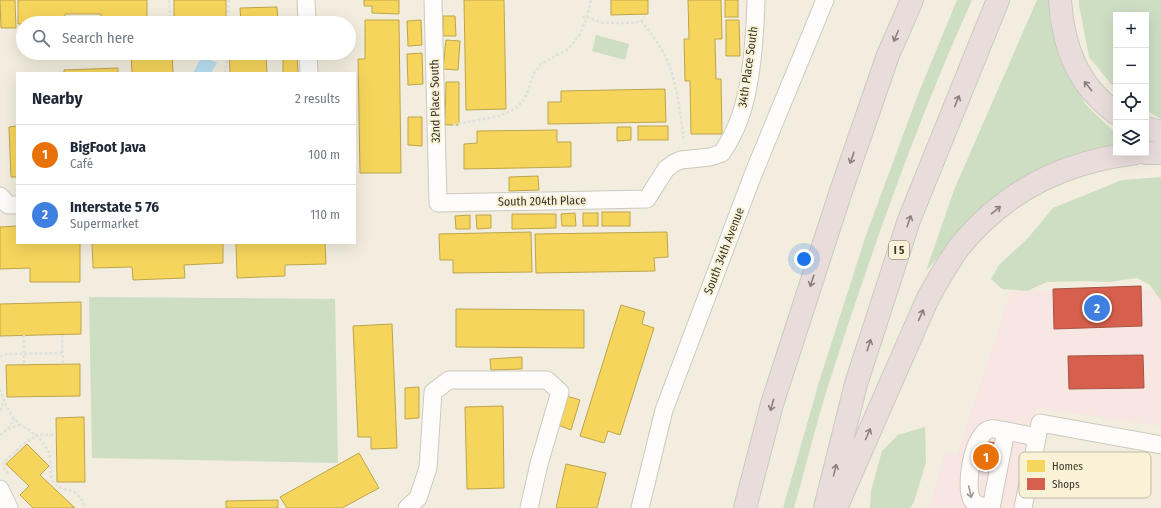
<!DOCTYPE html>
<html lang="en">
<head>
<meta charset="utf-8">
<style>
	body { margin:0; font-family:"Fira Sans Condensed",sans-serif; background:#f6f6f7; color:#1f2937 }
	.controls { position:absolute; right:12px; top:12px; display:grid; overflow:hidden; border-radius:0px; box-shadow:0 4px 16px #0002 }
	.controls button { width:36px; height:36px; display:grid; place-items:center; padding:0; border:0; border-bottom:1px solid #e0e1e3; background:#fff; color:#1f2937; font:20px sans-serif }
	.you { position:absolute; left:804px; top:259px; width:14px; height:14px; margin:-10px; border:3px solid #fff; border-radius:50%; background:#1a73e8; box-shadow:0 0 0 6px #1a73e833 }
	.badge { display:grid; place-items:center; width:26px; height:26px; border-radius:50%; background:#d93025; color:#fff; font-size:13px; font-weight:700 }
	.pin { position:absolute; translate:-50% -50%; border:2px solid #fff; box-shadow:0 1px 4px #0006 }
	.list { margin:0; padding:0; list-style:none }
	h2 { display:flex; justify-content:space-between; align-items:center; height:52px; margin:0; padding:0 16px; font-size:17px }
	h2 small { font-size:13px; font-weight:400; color:#747a83 }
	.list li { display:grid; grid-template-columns:26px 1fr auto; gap:12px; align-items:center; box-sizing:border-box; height:60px; padding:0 16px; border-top:1px solid #e0e1e3 }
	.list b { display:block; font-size:15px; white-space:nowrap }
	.list p { margin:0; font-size:13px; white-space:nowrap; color:#747a83 }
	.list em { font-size:13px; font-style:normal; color:#747a83 }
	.icon { flex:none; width:22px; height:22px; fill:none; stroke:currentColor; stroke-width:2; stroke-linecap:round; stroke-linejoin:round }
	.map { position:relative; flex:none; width:1161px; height:508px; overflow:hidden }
	.search { position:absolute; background:#fff; box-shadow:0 4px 16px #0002; left:16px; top:16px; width:340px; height:44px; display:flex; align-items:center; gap:10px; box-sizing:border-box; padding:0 14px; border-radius:22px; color:#747a83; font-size:15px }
	.panel { position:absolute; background:#fff; box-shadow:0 4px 16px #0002; left:16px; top:72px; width:340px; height:172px; border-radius:0px }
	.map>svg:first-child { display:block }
</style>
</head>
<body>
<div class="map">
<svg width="1161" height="508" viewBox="0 0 1161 508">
	<rect width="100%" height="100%" fill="#f2edde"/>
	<!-- commercial -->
	<polygon fill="#f7e6e1" points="1161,290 1160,426 1037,408 1023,437 1025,449 1014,508 929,508 945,453 957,455 1011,291"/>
	<!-- green -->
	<g fill="#cedec3">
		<path d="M957,0H972C916,124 871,253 829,383C816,424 806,466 794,508H783L819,382L865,238L919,92Z"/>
		<polygon points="1037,0 1051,0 1050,15 1059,57 1086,105 1110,128 1116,131 1116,149 1068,158 1010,185 964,227 926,271 954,190"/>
		<polygon points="1079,0 1161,0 1161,119 1146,110 1146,15 1116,15 1116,90 1089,57 1079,5"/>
		<polygon points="596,35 629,44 625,60 592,51"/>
		<polygon points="1161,177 1161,301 1150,285 1137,278 1109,282 1085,281 1047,282 1027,291 1002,289 991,279 999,265 1028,238 1053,208 1122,180"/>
		<polygon points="89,297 335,299 338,463 92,458"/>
		<polygon points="925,427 926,462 914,502 910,508 870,508 871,491 882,451 898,435"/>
	</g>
	<!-- water -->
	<polygon fill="#badff3" points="202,56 217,63 211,73 193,73"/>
	<!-- homes -->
	<g fill="#f6d55c" stroke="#bda54d">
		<polygon points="0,0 15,0 16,28 1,28"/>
		<polygon points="18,0 147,0 147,22 101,22 101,14 65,14 65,23 23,23 23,24 18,24"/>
		<polygon points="174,0 226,0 226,20 174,22"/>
		<polygon points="364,0 399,0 399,14 372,13 372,6 364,6"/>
		<polygon points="464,0 504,0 506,109 466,110"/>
		<polygon points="611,0 648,0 648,14 611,15"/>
		<polygon points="688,0 721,0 722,39 715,39 716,79 721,79 722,134 691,134 690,81 685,81 684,39 689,39"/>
		<rect x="725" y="0" width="13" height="17"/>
		<polygon points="277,7 278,23 241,23 240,8"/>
		<polygon points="443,16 455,16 456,36 443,36"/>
		<polygon points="365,20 399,20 401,173 360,173 358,59 365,59"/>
		<polygon points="421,20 422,45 408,46 407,21"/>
		<polygon points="726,20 739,20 740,56 726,56"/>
		<polygon points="446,40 460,41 458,70 443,69"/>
		<polygon points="131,53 172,53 173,73 132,73"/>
		<polygon points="229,53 279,53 279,56 266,57 267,73 230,73"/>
		<polygon points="283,53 297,53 298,73 283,73"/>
		<polygon points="422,53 423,84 408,85 407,54"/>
		<polygon points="118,68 118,73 64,73 64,70"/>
		<polygon points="446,82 459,82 459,125 445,125"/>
		<polygon points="665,89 666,122 548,124 548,102 561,102 561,91"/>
		<polygon points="408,117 422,117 422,146 408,145"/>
		<polygon points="17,126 17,177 11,177 9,127"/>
		<rect x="638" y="126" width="30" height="14"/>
		<polygon points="617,127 631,127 631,140 617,141"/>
		<polygon points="557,130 557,142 571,142 571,167 464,169 464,144 477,143 477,131"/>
		<polygon points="538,176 539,190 509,191 509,177"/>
		<rect x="602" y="212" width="28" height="14"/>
		<polygon points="575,213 576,226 562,226 561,214"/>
		<rect x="583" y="213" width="15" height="13"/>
		<polygon points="512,214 556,214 556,228 512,229"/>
		<polygon points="470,215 470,229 456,229 455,216"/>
		<polygon points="476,215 491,215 491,228 477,229"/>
		<polygon points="17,226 17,243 80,243 80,282 30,282 30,268 0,269 0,227"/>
		<polygon points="531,232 532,272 453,273 453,260 440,260 439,234"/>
		<polygon points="667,232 668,257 654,258 655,271 536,273 535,234"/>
		<polygon points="92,243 223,243 223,263 184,265 185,278 133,280 132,267 93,268"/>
		<polygon points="236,243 325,243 326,264 285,265 285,276 237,278"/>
		<polygon points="81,302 81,334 0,336 0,304"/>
		<polygon points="621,305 645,312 642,324 654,328 620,435 608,431 604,443 580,436"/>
		<polygon points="456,309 584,310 584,348 456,347"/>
		<polygon points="392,324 397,448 371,449 371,437 358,437 353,326"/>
		<polygon points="522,357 522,369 491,370 490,359"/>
		<polygon points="80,364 80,396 7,397 6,365"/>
		<polygon points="419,387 419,418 405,419 405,388"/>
		<polygon points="567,396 580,400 571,430 558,425"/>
		<polygon points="503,406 504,488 467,489 465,407"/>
		<polygon points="84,417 85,482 57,482 56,418"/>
		<polygon points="27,444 49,466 40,475 75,508 33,508 20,495 29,486 6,464"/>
		<polygon points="359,453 379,488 342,508 287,508 280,497"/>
		<polygon points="566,464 606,473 597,508 556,508"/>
		<polygon points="278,500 278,508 226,508 226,501"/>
	</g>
	<!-- shops -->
	<g fill="#d6604d" stroke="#a75343">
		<polygon points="1141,286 1142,326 1054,329 1053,289"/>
		<polygon points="1143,355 1144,388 1069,389 1068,356"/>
		<polygon points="983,441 995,443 990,472 978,470"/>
	</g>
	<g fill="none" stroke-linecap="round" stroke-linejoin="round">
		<defs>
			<g id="minor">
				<polyline points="306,0 307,23"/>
				<path d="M433,0L438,203L647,199L666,169L674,163L681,160L710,157L722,153C729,142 735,131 739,120C752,86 755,36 756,0"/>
				<polyline points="308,53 309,73"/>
				<polyline points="0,196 8,205 17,205"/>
				<polyline points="0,489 9,508"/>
				<polyline points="407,508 418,498 428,468 433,392 449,380 547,380 560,392 539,464 529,508"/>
				<polyline points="640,508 664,410 754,172 825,0"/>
				<path d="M991,508C984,507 976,506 972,500C964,486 973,431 991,429C994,428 998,430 1000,430C1013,432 1025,435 1037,437"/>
				<polyline points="991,508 1006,431"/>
				<polyline points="1023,508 1040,423 1161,445"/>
			</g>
			<g id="highway">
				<path d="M1060,0C1063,46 1077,85 1116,113"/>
				<polyline points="1146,128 1161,132"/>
				<polyline points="1146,153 1161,153"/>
				<polyline points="745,508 772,404 840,194 888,55 912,0"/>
				<polyline points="825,508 856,384 909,220 998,0"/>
				<path d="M836,508L928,298C938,280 948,262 960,246C1007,189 1065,162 1136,153"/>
			</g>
		</defs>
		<!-- minor casing -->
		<use href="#minor" stroke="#cdc9bd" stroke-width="19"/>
		<!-- highway casing -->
		<use href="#highway" stroke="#cbc9c1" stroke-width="24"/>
		<!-- path -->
		<g stroke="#e1e0db" stroke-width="2.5" stroke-dasharray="3 2" stroke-linecap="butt">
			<polyline points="169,0 171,23"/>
			<polyline points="582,17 587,17 603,23 634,23 641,21 645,17"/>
			<path d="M641,21C652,34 663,49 669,65C678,89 680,115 684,140"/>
			<polyline points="228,23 229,0"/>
			<polyline points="225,73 228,53"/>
			<polyline points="453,125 499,116 515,109 525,99 534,73 541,64 568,49 579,36 587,17 591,0"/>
			<polyline points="24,335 24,365"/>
			<polyline points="62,335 63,364"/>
			<polyline points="0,357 7,354 62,353"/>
			<path d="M0,389C4,401 9,415 19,424C22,426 26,428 29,430C36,435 42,441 46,447C54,459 47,473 54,483C59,490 69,488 75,493C81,497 83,502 85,508"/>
			<polyline points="0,411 4,401"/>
			<polyline points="8,429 14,418"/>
			<polyline points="0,435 8,429 20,425"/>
			<polyline points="8,474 3,465 4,462 27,441 31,440 36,435 56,435"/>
		</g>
		<!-- minor -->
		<use href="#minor" stroke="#fdfcfa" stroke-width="17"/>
		<!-- highway -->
		<use href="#highway" stroke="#e9dddb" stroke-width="22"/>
	</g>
	<!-- one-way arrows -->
	<defs><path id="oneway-shaft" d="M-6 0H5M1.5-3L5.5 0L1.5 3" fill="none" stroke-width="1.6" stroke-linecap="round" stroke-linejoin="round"/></defs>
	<g stroke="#88817a">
		<use href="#oneway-shaft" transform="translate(896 36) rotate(113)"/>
		<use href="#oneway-shaft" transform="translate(1088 86) rotate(-129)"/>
		<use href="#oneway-shaft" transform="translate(957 101) rotate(-68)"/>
		<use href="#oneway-shaft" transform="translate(852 158) rotate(109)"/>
		<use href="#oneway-shaft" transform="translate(996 210) rotate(-40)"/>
		<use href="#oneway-shaft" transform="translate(909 221) rotate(-71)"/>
		<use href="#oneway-shaft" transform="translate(812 281) rotate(108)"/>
		<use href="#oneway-shaft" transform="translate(921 315) rotate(-66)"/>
		<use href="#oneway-shaft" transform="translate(869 345) rotate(-72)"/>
		<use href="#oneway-shaft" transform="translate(772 405) rotate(106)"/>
		<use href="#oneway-shaft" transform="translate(868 434) rotate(-66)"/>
		<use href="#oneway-shaft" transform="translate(835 470) rotate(-76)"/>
	</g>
	<use stroke="#9b9992" href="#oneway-shaft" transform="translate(970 492) rotate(78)"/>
	<g text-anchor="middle" stroke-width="4" stroke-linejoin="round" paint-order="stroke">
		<!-- shield labels -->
		<rect fill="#faf2d6" stroke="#736e5e" stroke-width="1" x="889" y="241" width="20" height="18" rx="3"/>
		<g font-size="11" font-weight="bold" fill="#39362b">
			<text x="899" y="254">I 5</text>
		</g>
		<!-- street labels -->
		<g font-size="12" fill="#39362b" stroke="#faf2d6">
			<text transform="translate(748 67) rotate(-82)" y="4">34th Place South</text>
			<text transform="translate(435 101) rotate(-91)" y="4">32nd Place South</text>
			<text transform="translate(542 201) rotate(-1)" y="4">South 204th Place</text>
			<text transform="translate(724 251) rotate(-69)" y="4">South 34th Avenue</text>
		</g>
	</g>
	<!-- legend -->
	<rect x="1019" y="452" width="132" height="46" rx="6" fill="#faf2d6" stroke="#c0baa3" stroke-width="1"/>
	<rect x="1027" y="460" width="18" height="12" fill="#f6d55c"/>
	<rect x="1027" y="478" width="18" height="12" fill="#d6604d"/>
	<g font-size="11" fill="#39362b">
		<text x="1052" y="470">Homes</text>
		<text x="1052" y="488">Shops</text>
	</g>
</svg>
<div class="controls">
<button>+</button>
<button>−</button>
<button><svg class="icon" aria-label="locate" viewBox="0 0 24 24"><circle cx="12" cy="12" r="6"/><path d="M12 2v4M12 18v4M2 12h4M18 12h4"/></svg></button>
<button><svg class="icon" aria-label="layers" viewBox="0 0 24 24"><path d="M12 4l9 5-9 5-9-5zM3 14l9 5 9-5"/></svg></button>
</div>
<div class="you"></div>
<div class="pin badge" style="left:986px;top:457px;background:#e8710a">1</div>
<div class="pin badge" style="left:1097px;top:308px;background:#3f7fe0">2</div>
<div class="search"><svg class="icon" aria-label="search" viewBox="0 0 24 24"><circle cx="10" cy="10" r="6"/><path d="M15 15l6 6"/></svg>Search here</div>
<section class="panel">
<h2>Nearby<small>2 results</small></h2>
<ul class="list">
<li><span class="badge" style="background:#e8710a">1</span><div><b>BigFoot Java</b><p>Café</p></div><em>100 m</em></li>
<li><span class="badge" style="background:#3f7fe0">2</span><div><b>Interstate 5 76</b><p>Supermarket</p></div><em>110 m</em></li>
</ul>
</section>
</div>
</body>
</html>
